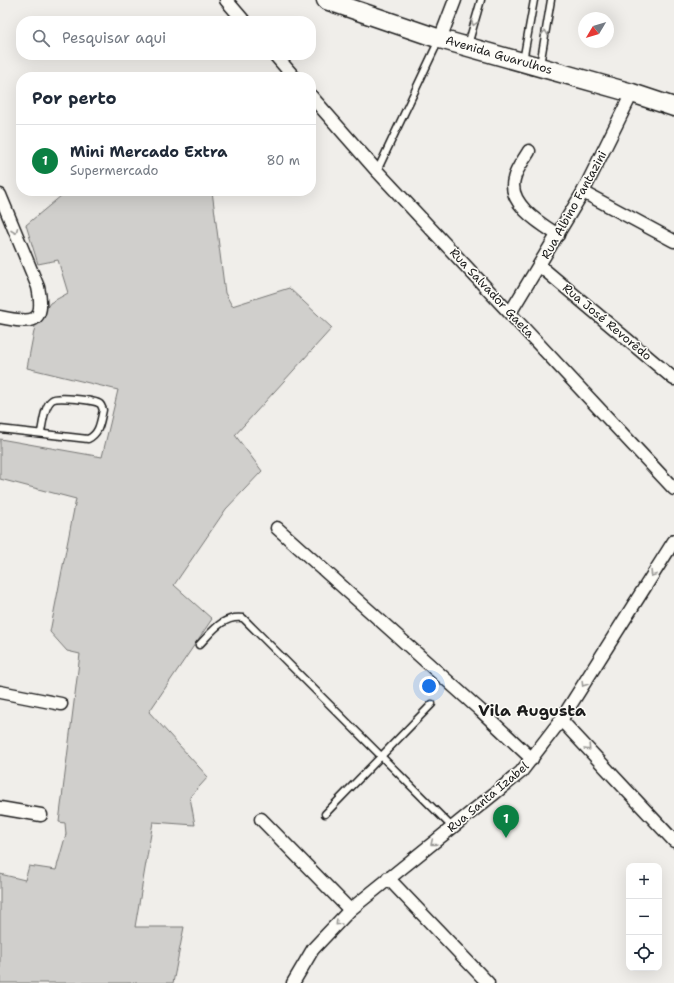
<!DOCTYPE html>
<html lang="pt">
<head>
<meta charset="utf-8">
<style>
	body { margin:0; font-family:"Shantell Sans",sans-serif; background:#f2f2f3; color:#1f2937 }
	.controls { position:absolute; right:12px; bottom:12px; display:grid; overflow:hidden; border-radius:8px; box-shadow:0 4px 16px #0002 }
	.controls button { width:36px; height:36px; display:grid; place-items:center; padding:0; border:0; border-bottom:1px solid #e0e1e3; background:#fff; color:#1f2937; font:20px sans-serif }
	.compass { position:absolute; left:578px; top:12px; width:36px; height:36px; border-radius:50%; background:#fff; box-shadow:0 4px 16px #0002; rotate:232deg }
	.you { position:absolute; left:429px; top:686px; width:14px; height:14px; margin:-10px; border:3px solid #fff; border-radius:50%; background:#1a73e8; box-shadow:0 0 0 6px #1a73e833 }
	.badge { display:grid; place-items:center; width:26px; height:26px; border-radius:50%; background:#0b8043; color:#fff; font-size:13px; font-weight:700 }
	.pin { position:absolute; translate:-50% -33px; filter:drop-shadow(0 1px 2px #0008) }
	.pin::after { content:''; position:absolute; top:21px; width:14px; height:12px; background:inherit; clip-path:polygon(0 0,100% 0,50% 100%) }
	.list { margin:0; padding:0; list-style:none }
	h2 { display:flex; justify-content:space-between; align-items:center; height:52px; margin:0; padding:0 16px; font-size:17px }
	h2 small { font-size:13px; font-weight:400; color:#747a83 }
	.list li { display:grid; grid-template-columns:26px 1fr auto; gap:12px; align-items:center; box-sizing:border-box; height:72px; padding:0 16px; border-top:1px solid #e0e1e3 }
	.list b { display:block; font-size:15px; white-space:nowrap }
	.list p { margin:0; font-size:13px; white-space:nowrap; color:#747a83 }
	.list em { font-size:13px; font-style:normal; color:#747a83 }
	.icon { flex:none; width:22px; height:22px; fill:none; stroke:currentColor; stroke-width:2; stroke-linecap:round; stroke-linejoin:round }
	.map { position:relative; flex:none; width:674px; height:983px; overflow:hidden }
	.search { position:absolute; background:#fff; box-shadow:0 4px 16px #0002; left:16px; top:16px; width:300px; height:44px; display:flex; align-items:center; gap:10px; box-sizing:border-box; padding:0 14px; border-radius:16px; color:#747a83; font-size:15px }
	.panel { position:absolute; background:#fff; box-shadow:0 4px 16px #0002; left:16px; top:72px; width:300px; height:124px; border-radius:16px }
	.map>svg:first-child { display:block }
</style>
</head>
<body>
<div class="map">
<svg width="674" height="983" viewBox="0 0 674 983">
	<rect width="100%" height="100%" fill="#f0eeea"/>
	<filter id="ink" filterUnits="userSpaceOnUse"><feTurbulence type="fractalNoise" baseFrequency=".025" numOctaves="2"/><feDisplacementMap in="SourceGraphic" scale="8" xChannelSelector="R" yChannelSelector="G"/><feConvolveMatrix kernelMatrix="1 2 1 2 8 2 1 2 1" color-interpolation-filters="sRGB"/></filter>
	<g filter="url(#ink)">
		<!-- green -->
		<polygon fill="#d0cfcc" stroke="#767674" points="67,191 212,191 225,293 232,306 289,288 332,328 235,435 262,471 226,509 174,585 212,619 149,712 208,777 190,797 195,825 153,822 135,927 184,927 173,983 0,983 0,874 25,880 29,866 56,870 66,834 65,823 59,822 80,654 67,651 50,632 76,499 0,479 0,439 102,457 118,390 27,368 35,326 50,303 68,293 58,260 38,264 26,225"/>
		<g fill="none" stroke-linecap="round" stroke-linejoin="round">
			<defs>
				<g id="service">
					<polyline points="468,45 481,0"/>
					<polyline points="523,61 534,0"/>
					<polyline points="540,65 551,0"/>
					<polyline points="377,171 439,40"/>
					<path d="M0,429L88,439C100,433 100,422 103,410C102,408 102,406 100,404C95,400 57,396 52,400C44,406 43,423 41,432"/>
					<path d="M199,645C212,632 223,615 243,618L452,827"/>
					<polyline points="325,814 432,704"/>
				</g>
				<g id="minor">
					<polyline points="226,0 244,21"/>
					<polyline points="440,39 455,0"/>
					<polyline points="275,55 294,77"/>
					<polyline points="311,96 377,171 674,489"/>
					<path d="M529,151C524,160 516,169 514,179C507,204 541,224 558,235"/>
					<polyline points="583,192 674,241"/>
					<path d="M0,195L38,287C46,326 31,323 0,317"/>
					<polyline points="540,266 674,379"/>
					<polyline points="510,313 583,192 632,93"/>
					<polyline points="277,528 480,710 532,759"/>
					<polyline points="0,692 61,704"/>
					<polyline points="561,720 674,841"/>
					<polyline points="0,808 41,815"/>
					<polyline points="261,819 350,910"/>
					<polyline points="388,878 488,983"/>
					<polyline points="293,983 313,949 350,910 521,772 561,720 674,541"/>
				</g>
				<polyline id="secondary" points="326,0 440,39 632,93 674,107"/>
			</defs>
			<!-- service casing -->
			<use href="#service" stroke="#1c1c1c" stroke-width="9"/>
			<!-- minor casing -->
			<use href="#minor" stroke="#1c1c1c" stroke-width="15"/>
			<!-- secondary casing -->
			<use href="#secondary" stroke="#1c1c1c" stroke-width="21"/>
			<!-- service -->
			<use href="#service" stroke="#fdfcf7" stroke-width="6"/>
			<!-- minor -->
			<use href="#minor" stroke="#fdfcf7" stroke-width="12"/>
			<!-- secondary -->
			<use href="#secondary" stroke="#fdfcf7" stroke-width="18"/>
		</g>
		<!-- one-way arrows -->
		<defs><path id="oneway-chevron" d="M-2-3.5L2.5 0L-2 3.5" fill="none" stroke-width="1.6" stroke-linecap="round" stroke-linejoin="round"/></defs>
		<g stroke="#989794">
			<use href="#oneway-chevron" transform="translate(474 23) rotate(106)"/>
			<use href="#oneway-chevron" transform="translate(545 33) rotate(-81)"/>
			<use href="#oneway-chevron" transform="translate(15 231) rotate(68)"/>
			<use href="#oneway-chevron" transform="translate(653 574) rotate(122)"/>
			<use href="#oneway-chevron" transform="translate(584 684) rotate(122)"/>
			<use href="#oneway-chevron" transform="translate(588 748) rotate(47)"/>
			<use href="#oneway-chevron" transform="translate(433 843) rotate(141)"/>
			<use href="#oneway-chevron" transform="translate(338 923) rotate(134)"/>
		</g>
	</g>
	<g text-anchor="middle" stroke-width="3" stroke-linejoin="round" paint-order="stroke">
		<!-- street labels -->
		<g font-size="12" fill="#1c1c1c" stroke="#fdfcf7">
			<text transform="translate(499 55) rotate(16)" y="4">Avenida Guarulhos</text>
			<text transform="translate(574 205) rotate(-61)" y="4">Rua Albino Fantazini</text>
			<text transform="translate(492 293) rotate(47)" y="4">Rua Salvador Gaeta</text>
			<text transform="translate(607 322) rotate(40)" y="4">Rua José Revorêdo</text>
			<text transform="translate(488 797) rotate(-40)" y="4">Rua Santa Izabel</text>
		</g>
		<!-- district labels -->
		<g font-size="16" font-weight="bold" fill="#1c1c1c" stroke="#fdfcf7">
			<text x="532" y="716">Vila Augusta</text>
		</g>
	</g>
</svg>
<div class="controls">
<button>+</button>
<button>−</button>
<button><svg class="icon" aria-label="locate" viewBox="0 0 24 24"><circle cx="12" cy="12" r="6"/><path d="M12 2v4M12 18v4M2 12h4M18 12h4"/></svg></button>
</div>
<svg class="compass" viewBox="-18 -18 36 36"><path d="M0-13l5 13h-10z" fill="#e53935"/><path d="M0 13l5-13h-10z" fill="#747a83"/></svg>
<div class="you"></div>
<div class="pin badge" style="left:506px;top:838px">1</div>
<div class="search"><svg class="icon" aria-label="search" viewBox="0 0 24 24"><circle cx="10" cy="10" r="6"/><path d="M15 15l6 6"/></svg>Pesquisar aqui</div>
<section class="panel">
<h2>Por perto<small></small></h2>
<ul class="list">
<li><span class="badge">1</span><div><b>Mini Mercado Extra</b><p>Supermercado</p></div><em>80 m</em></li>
</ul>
</section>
</div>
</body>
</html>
